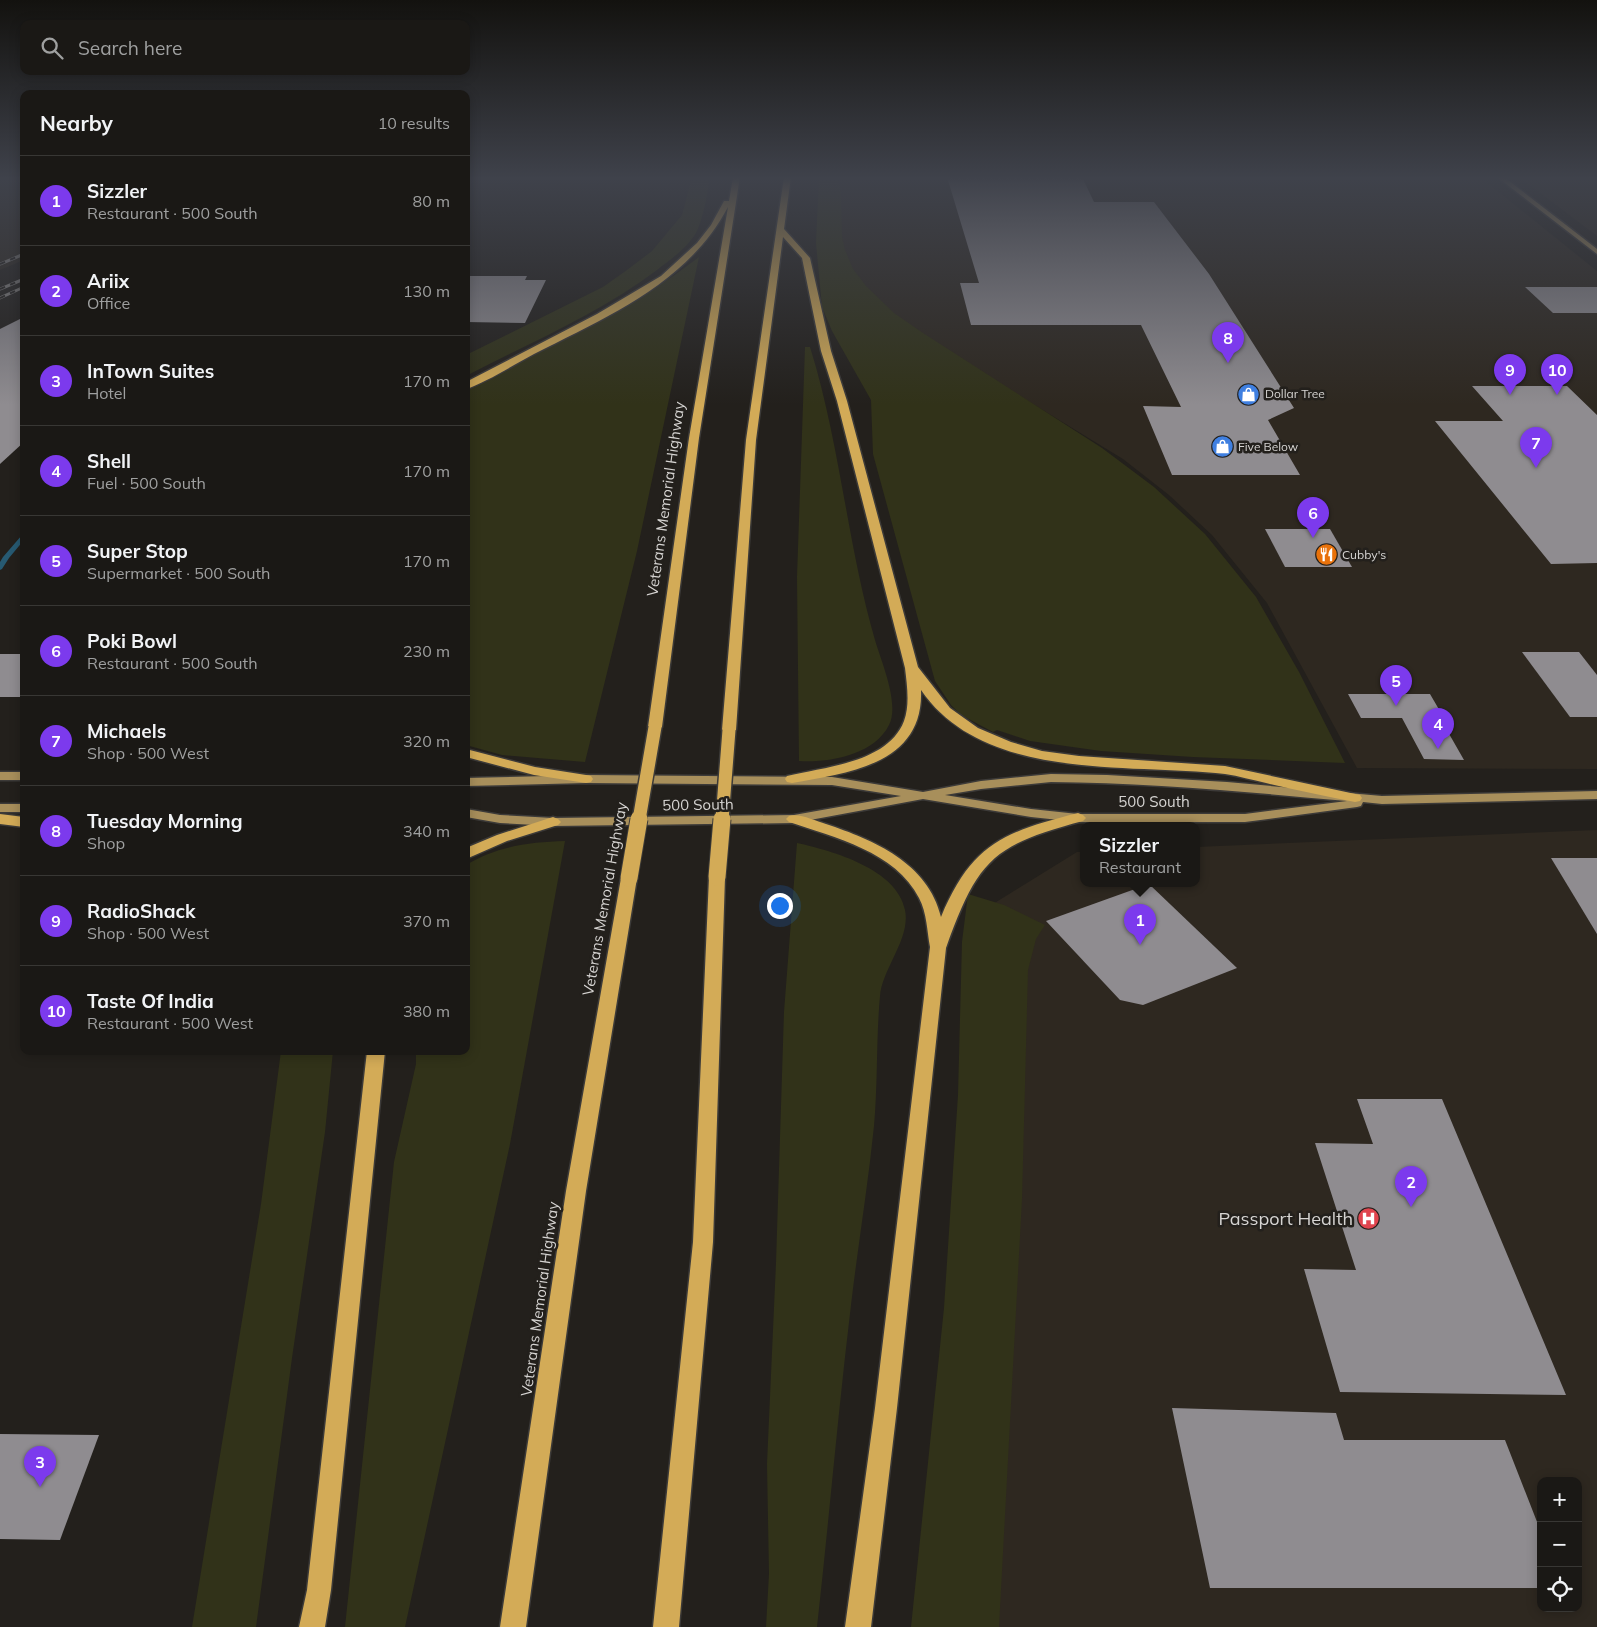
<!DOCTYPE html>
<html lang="en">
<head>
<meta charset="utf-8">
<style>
	body { margin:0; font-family:Mulish,sans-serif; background:#272522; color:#f1f3f6 }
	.controls { position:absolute; right:15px; bottom:15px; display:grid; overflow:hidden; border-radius:10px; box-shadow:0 2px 12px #0003 }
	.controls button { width:45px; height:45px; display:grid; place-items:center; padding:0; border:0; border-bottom:1px solid #383734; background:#1a1815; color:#f1f3f6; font:25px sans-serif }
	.you { position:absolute; left:779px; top:905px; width:18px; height:18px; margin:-12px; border:4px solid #fff; border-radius:50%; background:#1a73e8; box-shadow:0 0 0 8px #1a73e833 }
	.badge { display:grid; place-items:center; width:32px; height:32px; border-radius:50%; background:#7c3aed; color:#fff; font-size:16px; font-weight:700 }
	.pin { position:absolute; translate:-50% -41px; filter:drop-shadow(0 1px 2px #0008) }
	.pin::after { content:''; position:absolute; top:26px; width:18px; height:15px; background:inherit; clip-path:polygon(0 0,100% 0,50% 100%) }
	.popup { position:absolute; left:1080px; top:822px; width:120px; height:65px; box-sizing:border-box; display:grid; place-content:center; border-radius:10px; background:#1a1815; filter:drop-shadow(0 1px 4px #0005); font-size:16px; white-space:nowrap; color:#9fa0a0 }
	.popup b { font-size:19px; color:#f1f3f6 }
	.popup::after { content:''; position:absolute; left:50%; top:100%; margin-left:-10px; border:10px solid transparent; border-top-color:#1a1815 }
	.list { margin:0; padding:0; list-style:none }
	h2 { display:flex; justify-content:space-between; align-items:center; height:65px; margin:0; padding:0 20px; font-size:21px }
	h2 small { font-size:16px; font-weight:400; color:#9fa0a0 }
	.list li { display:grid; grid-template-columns:32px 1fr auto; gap:15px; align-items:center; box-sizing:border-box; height:90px; padding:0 20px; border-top:1px solid #383734 }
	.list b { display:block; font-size:19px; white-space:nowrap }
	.list p { margin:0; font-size:16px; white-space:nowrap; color:#9fa0a0 }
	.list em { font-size:16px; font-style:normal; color:#9fa0a0 }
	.icon { flex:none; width:28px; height:28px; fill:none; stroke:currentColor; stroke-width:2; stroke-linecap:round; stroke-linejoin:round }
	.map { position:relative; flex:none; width:1597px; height:1627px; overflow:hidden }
	.search { position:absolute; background:#1a1815; box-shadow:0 2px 12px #0003; left:20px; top:20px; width:450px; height:55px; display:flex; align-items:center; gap:12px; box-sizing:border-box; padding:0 18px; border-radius:10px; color:#9fa0a0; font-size:19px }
	.panel { position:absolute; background:#1a1815; box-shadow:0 2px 12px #0003; left:20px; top:90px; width:450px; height:965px; border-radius:10px }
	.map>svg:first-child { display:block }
</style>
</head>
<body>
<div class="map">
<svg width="1597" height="1627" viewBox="0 0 1597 1627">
	<rect width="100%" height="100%" fill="#23201c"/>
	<!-- built -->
	<g fill="#2e2820" fill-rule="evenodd">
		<polygon points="0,177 24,177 24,260 0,270"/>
		<polygon points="828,177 1480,177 1597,271 1597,769 1357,768 1267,603 1212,535 1169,495 1123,459 895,320 836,254"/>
		<polygon points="1519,177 1597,177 1597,236"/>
		<path d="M1597,830V1627H976L993,904L1077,852H1084V884H1196V847ZM1541,1481H1578V1608H1541Z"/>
	</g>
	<!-- green -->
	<g fill="#313219">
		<path d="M692,177H710C708,192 703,220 696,233C687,248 671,259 657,270C599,314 531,342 466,376V355L603,287L627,270L652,251L682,215Z"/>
		<polygon points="819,177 838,177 841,193 842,237 845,250 853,269 866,286 894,313 923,333 1102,448 1154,487 1205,534 1256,597 1299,672 1345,763 1193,757 1101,751 1030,741 997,730 993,732 961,715 951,705 935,681 873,454 871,400 832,331 822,307 816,243"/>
		<path d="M699,257L637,551L585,762L502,755L466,745V389C545,347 628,312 699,257Z"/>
		<path d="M805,347H810C840,443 847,543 875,640C881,661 900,704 889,725C874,755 829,763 799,761L797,577Z"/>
		<path d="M565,841L510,1144L405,1627H345L394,1162L416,1064V1051H466V865C497,846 530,842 565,841Z"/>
		<path d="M797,843C833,851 897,869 905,910C911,938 882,969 880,996C876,1039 878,1083 874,1126C868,1186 858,1245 851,1305C838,1412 829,1520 817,1627H766L769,1574L767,1464L776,1263L784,1012Z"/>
		<polygon points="968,894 1004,905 1045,925 1036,939 1028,970 1022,1199 999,1627 911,1627 944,1308 958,1095 962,942"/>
		<polygon points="281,1051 333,1051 325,1132 292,1358 256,1627 192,1627 261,1204"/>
	</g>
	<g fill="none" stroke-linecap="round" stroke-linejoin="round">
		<!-- stream -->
		<polygon fill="#275a72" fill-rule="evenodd" points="24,534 24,540 9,558 2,569 0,570 0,562 3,557 22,535"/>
	</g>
	<!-- building -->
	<g fill="#8f8c90">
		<polygon points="947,177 1082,177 1094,202 1154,202 1209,274 1294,408 1268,420 1300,475 1172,475 1143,406 1181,407 1141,325 971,325 960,283 979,283"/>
		<polygon points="466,276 527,276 525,280 546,280 525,323 466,322"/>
		<polygon points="1525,287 1597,287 1597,313 1553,313"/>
		<polygon points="24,317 24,442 0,464 0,329"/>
		<polygon points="1472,386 1567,386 1597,415 1597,563 1551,564 1435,421 1503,421"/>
		<polygon points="1265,529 1330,529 1352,567 1285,567"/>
		<polygon points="1522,652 1579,652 1597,675 1597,717 1570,717"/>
		<rect x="0" y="654" width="24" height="43"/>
		<polygon points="1348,694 1430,694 1444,718 1440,718 1464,760 1424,759 1402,718 1361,718"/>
		<polygon points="1551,858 1597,858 1597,934"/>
		<polygon points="1149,884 1237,968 1143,1005 1120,1000 1046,921"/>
		<polygon points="1357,1099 1442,1099 1566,1395 1340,1392 1304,1269 1356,1270 1315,1143 1373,1144"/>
		<polygon points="1172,1408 1336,1413 1344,1440 1505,1440 1541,1532 1541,1588 1210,1588"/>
		<polygon points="0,1434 99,1435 60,1540 0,1539"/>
	</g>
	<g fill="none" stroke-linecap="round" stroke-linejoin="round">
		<defs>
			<g id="major">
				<polygon points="1497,177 1504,177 1597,249 1597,254"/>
				<rect x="0" y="772" width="24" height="8"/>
				<path d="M1051,774L1107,775L1227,782L1382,796L1597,791V799L1382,804L1363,802L1361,806L1357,807L1245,822H1078L1031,817L923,799L794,823L553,826L500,823L466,817V809L500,815L553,818L794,815L901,796L832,785L586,783L466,786V778L586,775L832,777L923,792L981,781ZM1051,782C1150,783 1248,792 1347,801L1245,814H1078L1031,809L945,795L981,789Z"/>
				<rect x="0" y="804" width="24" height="8"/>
			</g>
			<g id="highway">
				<path d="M733,177H740L699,438L662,727L655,731L648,727L689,438L728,207C688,283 607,317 534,354C515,364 485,383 466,389V382L597,314L661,276L697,243L711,225L724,201H729Z"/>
				<path d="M784,177H791L784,229L810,258L831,351L847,401L918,667L950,708L978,728L1011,742L1042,751L1079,756L1225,766L1360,795L1362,798L1360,801L1355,802C1325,796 1295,790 1266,783C1252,780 1239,776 1225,774C1128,763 984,782 921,690C924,764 849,773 792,783L787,782L785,779L787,776C824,767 888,763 904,721C910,705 907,685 905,668L837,401L821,351L802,258L783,237L756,440L736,730L729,734L724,733L722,730L746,440Z"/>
				<polygon points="466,749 535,767 586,775 591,776 593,779 591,782 586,783 534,775 466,757"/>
				<path d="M1078,813L1083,815L1086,818L1083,821C993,845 978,859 946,948L897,1408L871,1627H845L875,1408L930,947C927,931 927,913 919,898C896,852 834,837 789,822L786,819L789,816C800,813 815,821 826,824C874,840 928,863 941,917C972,843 1004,832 1078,813Z"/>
				<polygon points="0,814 24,817 24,827 0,824"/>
				<polygon points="553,817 558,819 561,822 558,825 507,841 466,859 466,848 497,835"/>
				<polygon points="717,872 723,873 725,877 713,1242 679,1627 653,1627 693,1242 709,877 711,873"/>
				<polygon points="629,873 635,874 637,878 586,1191 526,1627 500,1627 566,1191 621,878 623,874"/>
				<polygon points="367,1051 385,1051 331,1590 325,1627 299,1627 307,1590"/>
			</g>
		</defs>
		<!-- major casing -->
		<use href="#major" stroke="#3c3a38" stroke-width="3"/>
		<!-- highway casing -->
		<use href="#highway" stroke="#3c3a38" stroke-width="3"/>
		<!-- major -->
		<use href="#major" fill="#a88f5b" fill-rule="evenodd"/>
		<!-- highway -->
		<use href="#highway" fill="#d3ab57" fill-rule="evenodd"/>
		<defs>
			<g id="rail">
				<polyline points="0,264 24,254"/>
				<polyline points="0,289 24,279"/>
				<polyline points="0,298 24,287"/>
			</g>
		</defs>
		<!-- rail casing -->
		<use href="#rail" stroke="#868381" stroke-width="3"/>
		<!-- rail -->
		<use href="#rail" stroke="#23201c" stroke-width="2" stroke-dasharray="5.5" stroke-linecap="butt"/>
		<defs>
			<g id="highway-bridge-far1">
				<polyline points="639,820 655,727"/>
				<polyline points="722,820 729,730"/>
			</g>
			<g id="highway-bridge">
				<polyline points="717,877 722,819"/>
				<polyline points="629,878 639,819"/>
			</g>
		</defs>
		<!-- highway-bridge-far1 casing -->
		<use href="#highway-bridge-far1" stroke="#3c3a38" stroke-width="16" stroke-linecap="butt"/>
		<!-- highway-bridge casing -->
		<use href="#highway-bridge" stroke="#3c3a38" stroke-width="19" stroke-linecap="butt"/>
		<!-- highway-bridge-far1 -->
		<use href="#highway-bridge-far1" stroke="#d3ab57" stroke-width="13"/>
		<!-- highway-bridge -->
		<use href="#highway-bridge" stroke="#d3ab57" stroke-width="17"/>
	</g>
	<!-- sky -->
	<linearGradient id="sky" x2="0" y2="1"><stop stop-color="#13120f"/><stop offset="0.44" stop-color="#3f424b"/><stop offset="1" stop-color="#3f424b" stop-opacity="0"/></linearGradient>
	<rect width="1597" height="405" fill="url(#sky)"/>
	<!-- icons -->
	<defs>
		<symbol id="shop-disc" viewBox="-11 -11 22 22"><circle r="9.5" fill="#3f7fe0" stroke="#23201c"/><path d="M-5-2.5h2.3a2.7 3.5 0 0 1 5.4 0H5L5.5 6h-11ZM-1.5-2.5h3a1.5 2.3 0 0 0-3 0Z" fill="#fff"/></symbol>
		<symbol id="restaurant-disc" viewBox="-11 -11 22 22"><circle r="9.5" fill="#e8710a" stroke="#23201c"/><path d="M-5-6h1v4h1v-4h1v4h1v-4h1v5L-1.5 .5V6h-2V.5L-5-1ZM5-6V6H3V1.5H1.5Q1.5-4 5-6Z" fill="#fff"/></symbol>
		<symbol id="hospital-disc" viewBox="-11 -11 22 22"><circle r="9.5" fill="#e0444e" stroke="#23201c"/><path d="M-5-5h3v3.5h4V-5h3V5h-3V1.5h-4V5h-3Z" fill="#fff"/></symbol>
	</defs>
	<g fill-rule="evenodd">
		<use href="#shop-disc" x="1236" y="382" width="25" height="25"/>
		<use href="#shop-disc" x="1210" y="434" width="25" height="25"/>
		<use href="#restaurant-disc" x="1314" y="542" width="25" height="25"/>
		<use href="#hospital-disc" x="1356" y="1206" width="25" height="25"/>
	</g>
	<g text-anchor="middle" stroke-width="5" stroke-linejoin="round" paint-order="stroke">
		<!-- far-poi labels -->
		<g font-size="12" fill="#d6d4d2" stroke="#23201c" text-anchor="start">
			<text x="1265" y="398">Dollar Tree</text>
			<text x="1238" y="451">Five Below</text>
			<text x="1342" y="559">Cubby's</text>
		</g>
		<!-- street labels -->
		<g font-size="15" fill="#d6d4d2" stroke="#23201c">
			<text transform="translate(666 499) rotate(-82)" y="5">Veterans Memorial Highway</text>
			<text x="1154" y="807">500 South</text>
			<text transform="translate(698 805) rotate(-1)" y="5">500 South</text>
			<text transform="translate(605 899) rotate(-80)" y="5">Veterans Memorial Highway</text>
			<text transform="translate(540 1299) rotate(-82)" y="5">Veterans Memorial Highway</text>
		</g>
		<!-- near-poi labels -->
		<g font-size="18" fill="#d6d4d2" stroke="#23201c" text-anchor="end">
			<text x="1353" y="1225">Passport Health</text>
		</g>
	</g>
</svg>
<div class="controls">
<button>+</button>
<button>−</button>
<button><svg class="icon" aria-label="locate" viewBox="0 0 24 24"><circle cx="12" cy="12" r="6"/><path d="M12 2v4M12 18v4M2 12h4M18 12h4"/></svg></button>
</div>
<div class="you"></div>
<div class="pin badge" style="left:1140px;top:945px">1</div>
<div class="popup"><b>Sizzler</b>Restaurant</div>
<div class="pin badge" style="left:1411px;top:1207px">2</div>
<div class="pin badge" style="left:40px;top:1487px">3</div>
<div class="pin badge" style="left:1438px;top:749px">4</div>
<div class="pin badge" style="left:1396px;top:706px">5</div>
<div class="pin badge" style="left:1313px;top:538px">6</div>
<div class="pin badge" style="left:1536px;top:468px">7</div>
<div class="pin badge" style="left:1228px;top:363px">8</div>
<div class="pin badge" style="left:1510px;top:395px">9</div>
<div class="pin badge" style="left:1557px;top:395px">10</div>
<div class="search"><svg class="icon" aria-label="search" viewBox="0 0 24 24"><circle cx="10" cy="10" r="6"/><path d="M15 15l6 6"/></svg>Search here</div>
<section class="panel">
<h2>Nearby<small>10 results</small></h2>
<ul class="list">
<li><span class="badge">1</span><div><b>Sizzler</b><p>Restaurant · 500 South</p></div><em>80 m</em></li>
<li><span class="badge">2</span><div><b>Ariix</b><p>Office</p></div><em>130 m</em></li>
<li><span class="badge">3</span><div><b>InTown Suites</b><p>Hotel</p></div><em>170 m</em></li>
<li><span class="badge">4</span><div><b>Shell</b><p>Fuel · 500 South</p></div><em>170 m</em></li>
<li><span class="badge">5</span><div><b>Super Stop</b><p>Supermarket · 500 South</p></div><em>170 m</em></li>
<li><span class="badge">6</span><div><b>Poki Bowl</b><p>Restaurant · 500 South</p></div><em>230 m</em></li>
<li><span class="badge">7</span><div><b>Michaels</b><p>Shop · 500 West</p></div><em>320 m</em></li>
<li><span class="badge">8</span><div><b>Tuesday Morning</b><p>Shop</p></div><em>340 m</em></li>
<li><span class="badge">9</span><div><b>RadioShack</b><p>Shop · 500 West</p></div><em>370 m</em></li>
<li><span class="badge">10</span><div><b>Taste Of India</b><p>Restaurant · 500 West</p></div><em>380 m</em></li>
</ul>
</section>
</div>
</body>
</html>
